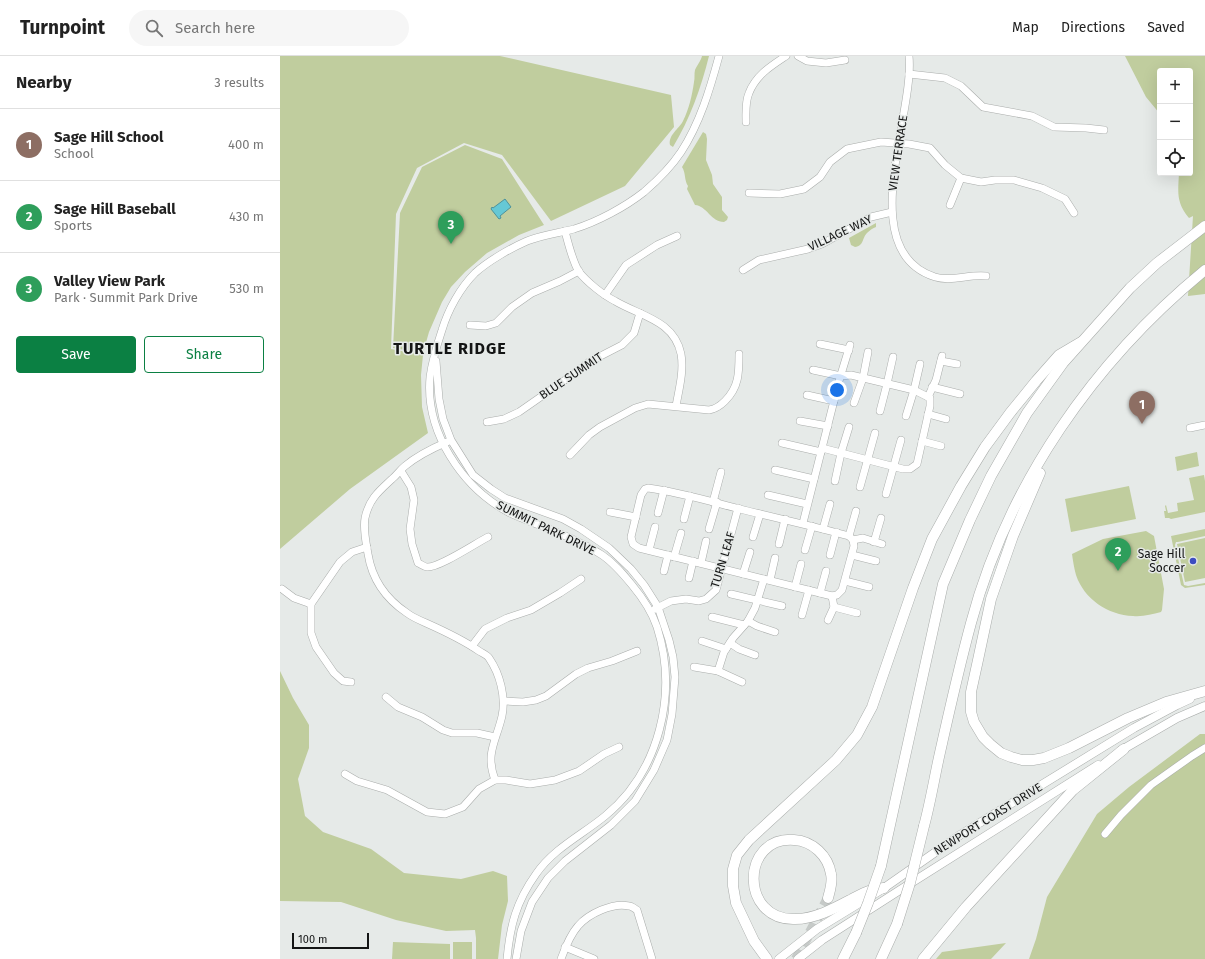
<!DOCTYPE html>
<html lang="en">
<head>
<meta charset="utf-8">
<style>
	body { margin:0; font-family:"Fira Sans",sans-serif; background:#f6f6f6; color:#222 }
	.controls { position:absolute; right:12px; top:12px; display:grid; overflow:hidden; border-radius:4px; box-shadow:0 4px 16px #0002 }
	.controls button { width:36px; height:36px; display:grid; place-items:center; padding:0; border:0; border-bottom:1px solid #e0e0e0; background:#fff; color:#222; font:20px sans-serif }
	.scale { position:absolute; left:12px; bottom:10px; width:77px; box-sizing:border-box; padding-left:4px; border:2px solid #141515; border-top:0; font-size:11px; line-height:14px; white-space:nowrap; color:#141515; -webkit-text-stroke:3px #e6eae8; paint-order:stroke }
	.you { position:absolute; left:557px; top:334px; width:14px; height:14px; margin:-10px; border:3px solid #fff; border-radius:50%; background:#1a73e8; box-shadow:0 0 0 6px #1a73e833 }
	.badge { display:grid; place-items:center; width:26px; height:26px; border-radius:50%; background:#0b8043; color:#fff; font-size:13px; font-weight:700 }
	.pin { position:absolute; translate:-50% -33px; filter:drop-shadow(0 1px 2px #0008) }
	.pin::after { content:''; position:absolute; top:21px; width:14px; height:12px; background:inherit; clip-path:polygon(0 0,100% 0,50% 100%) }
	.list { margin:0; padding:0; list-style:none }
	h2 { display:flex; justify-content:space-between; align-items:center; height:52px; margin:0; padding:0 16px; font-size:17px }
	h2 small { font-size:13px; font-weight:400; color:#767676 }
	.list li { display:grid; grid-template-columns:26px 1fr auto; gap:12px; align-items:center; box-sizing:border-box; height:72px; padding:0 16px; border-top:1px solid #e0e0e0 }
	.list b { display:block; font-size:15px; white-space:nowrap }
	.list p { margin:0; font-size:13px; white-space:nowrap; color:#767676 }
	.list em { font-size:13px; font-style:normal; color:#767676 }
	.actions { display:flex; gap:8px; padding:12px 16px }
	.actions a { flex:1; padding:9px 0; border:1px solid #0b8043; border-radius:4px; text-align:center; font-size:14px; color:#0b8043 }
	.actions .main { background:#0b8043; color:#fff }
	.icon { flex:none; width:22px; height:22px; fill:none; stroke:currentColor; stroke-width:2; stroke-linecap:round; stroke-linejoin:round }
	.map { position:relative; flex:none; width:925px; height:903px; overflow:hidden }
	header { display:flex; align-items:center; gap:24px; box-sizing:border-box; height:56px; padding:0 20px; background:#fff; border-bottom:1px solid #e0e0e0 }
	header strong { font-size:19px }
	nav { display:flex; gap:22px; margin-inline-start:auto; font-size:14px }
	.search { width:280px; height:36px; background:#f6f6f6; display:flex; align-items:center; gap:10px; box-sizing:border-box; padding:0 14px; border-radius:22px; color:#767676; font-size:15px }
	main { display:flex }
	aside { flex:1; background:#fff }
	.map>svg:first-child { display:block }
</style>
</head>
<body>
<header>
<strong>Turnpoint</strong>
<div class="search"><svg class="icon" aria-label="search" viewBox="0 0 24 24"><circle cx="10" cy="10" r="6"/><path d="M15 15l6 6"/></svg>Search here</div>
<nav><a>Map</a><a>Directions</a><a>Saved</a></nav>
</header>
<main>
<aside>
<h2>Nearby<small>3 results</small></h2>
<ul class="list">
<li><span class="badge" style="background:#8d6e63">1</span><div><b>Sage Hill School</b><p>School</p></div><em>400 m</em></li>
<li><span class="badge" style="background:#2e9e5b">2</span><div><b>Sage Hill Baseball</b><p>Sports</p></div><em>430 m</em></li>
<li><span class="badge" style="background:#2e9e5b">3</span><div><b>Valley View Park</b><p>Park · Summit Park Drive</p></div><em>530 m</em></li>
</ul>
<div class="actions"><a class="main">Save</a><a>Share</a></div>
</aside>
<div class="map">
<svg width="925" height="903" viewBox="0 0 925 903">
	<rect width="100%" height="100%" fill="#e6eae8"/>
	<!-- green -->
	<g fill="#c0cd9e">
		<polygon points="0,0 220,0 391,39 394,71 345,130 271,165 222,99 184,87 137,112 116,158 111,293 143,299 141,319 142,351 148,377 70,433 0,493"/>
		<path d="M422,0H429C421,32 410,63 393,91L390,89C388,79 399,73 403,65C409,53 412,40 414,26C415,22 414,18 415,14C417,9 421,5 422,0Z"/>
		<path d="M845,0H925V238L908,240L913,160L909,162C896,146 898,137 899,117H910V15H880V58L866,41Z"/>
		<path d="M423,76L426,78L427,83L426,104L432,119L433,128L442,141V154L448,161L447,164L444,166C431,166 427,150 415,149L407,133L408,130C404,124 406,117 402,111Z"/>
		<polygon points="185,89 222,103 264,169 239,179 207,197 185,216 171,231 162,246 149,276 143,297 113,292 120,157 142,111"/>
		<path d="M596,167V171C593,172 590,174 587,177C582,182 584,190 575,191L571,189L569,182Z"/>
		<polygon points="917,396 919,410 897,415 895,401"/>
		<polygon points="924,419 925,425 925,456 891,463 889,462 885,462 884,455 886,455 885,450 886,449 888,457 898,455 897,447 914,444 909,422"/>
		<polygon points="849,430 856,463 791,476 785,443"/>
		<polygon points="925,473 925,480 898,486 896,486 895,489 904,529 908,530 925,527 925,529 905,532 901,529 891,480"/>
		<path d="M866,475L874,480L884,533L882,554L881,556C872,558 863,561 853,560C828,559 804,543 796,519C794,512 793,505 792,498L823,483Z"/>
		<polygon points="925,482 925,522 905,526 897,488"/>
		<polygon points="0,615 13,642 29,669 29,692 18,723 25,760 43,776 91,793 124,817 181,823 213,815 227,820 228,845 222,869 218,903 196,903 196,882 195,874 166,875 116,864 61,846 0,845"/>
		<polygon points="920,678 925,678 925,903 749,903 756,883 767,841 817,758 849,731"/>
		<polygon points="113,886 170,888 170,903 112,903"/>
		<rect x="173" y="886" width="19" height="17"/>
		<polygon points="726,887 711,903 656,903 662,896"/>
	</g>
	<!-- water -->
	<polygon fill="#65c8d5" stroke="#4d929b" points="225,143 231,151 220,160 221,162 219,163 211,153 212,151 213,152"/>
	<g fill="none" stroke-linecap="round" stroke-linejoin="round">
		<!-- highway-tunnel -->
		<polyline stroke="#c6cac8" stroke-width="10" stroke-dasharray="10 5" stroke-linecap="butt" points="516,903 548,842"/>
		<defs>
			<g id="minor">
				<polyline points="518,0 527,5 546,7 565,4"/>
				<path d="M629,0C635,59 573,195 655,221C671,226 689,218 706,220"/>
				<polyline points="629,18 665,22 681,30 703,51 752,60 774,71 806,72 824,74"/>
				<path d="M466,66C466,57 465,46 469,37C476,19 491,10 506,0"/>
				<polyline points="469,137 500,138 524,133 540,121 550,106 567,93 601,86 629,88 650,92 665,109 681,122 701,126 715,124 734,124 762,132 785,143 794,157"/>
				<polyline points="670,149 681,122"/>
				<path d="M285,175C288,187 293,206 299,216C307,226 323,239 335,245C360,260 394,264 401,298C404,315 399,333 396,350"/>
				<polyline points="463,214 479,204 528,193 542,188 591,161 612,156"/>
				<polyline points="325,239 346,209 377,189 397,180"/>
				<polyline points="190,269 206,270 216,267 232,251 252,237 280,225 299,215"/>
				<polyline points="540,288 569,294"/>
				<polyline points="156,305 159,343 163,363 171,384 193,419 211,433 225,442 283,463 301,473 329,492 351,513 364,529 378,551 389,584 393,601 395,621 392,658 387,684 374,714 355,745 331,769 285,805 268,822 252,846 241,875 236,903"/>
				<polyline points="661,305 677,308"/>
				<polyline points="533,314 561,320 571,319 634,334 650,342 650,350 637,408 630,413 623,413 542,392"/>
				<polyline points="652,331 680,338"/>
				<polyline points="527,339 554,345"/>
				<polyline points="648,341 656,324 662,300"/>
				<polyline points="574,347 583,322 588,296"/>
				<polyline points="600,355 607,328 613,301"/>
				<polyline points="648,358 666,363"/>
				<polyline points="626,360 634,334 640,308"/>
				<polyline points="520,365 548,370"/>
				<polyline points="207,366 224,363 239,356 295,317 309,306 342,289 354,277 360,257"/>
				<polyline points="910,372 925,369"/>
				<polyline points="642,385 661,390"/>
				<path d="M167,386C153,392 137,400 125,410C120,414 117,419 112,423C99,435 89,443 85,462C83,474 86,486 88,498C92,523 106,543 127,557C132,561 139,564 146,567C164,575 183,584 199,595C202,597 207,599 209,602C220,618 226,641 222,660C216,686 205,697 215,724"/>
				<polyline points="502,387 541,396"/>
				<path d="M290,399L309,379L320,371L355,352L368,348L429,354C436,353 440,350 445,345C459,331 459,317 459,298"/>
				<polyline points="495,414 534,423"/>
				<path d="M121,415L131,431L134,444L130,473L132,488L138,507C141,508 144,511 147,511C159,512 196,487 208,481"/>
				<polyline points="555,425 561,397 569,371"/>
				<polyline points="580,431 595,377"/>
				<path d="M368,432C399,436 429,445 460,453C496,462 533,470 569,480L573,484L574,490L562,534L557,539L552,540L359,492L353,488L351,481L361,439L365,433Z"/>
				<polyline points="606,438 621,384"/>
				<polyline points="488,439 527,448"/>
				<polyline points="433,446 441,416"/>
				<polyline points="330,456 356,461"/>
				<polyline points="378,457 384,434"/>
				<polyline points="404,463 410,440"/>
				<polyline points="523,467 559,325 570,289"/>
				<polyline points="429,473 437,446"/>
				<polyline points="543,473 550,448"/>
				<polyline points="569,480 576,455"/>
				<polyline points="473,481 480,458"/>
				<polyline points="573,484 583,482 602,488"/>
				<polyline points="594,486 601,462"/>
				<polyline points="499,488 505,463"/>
				<polyline points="369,494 375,471"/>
				<polyline points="525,494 532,470"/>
				<polyline points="550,499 556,476"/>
				<polyline points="572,499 596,505"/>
				<polyline points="394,501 401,477"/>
				<polyline points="421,507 426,485"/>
				<polyline points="384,515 388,499"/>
				<polyline points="463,518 470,496"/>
				<polyline points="409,522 413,505"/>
				<polyline points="490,524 495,502"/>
				<polyline points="565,525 589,531"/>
				<polyline points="515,531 521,508"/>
				<polyline points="2,533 14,542 31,548"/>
				<polyline points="540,537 546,515"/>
				<polyline points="451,538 502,550"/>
				<polyline points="554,551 577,557"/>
				<polyline points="375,553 391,545 406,543 419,545 426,543 436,534 458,452"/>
				<polyline points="522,559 529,534"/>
				<polyline points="432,561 464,569"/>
				<polyline points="548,564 554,551 552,540"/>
				<polyline points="468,565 477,570 495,576"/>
				<polyline points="422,585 446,593"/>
				<polyline points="450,587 459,593 475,599"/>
				<polyline points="192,590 205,573 227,562 251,554 280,537 301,523"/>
				<polyline points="414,611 438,615 462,626"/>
				<polyline points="438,615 444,596 453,582 468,565 475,552 484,523"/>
				<polyline points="71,626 63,625 54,617 36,591 31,577 31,548 60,506 72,496 87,491"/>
				<polyline points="106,641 118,651 142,661 163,674 172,677 197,677 215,681"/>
				<polyline points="224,645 243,646 256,644 266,640 296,618 308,612 332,605 357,595"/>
				<polyline points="65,718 77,725 107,734 147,756 165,758 183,751 199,733 215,724 226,724 250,728 275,724 299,715 324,698 339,691"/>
				<polyline points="825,778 841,759 871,729 912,700 925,692"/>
				<polyline points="285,891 314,903"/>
				<path d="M227,903C230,870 236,846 256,818C274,792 302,779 325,760C380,715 398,637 377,571C372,556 362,541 352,529C343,518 334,507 322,499C300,485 275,475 251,466C243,462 235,460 228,456C182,431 145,376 150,321C152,306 157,289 162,274C168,254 180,232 195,217C208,205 231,192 247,185C262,179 279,177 294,173C317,166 345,151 364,136C378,124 391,111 401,96C420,67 430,33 439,0"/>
				<path d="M281,903C285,892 290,879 298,870C308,858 333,846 349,850C352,850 355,853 357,854L372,903"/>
			</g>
			<g id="major">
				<polyline points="840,695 897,662 925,650"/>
				<polyline points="499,903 537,873 604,832 680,779 854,672 897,649 910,643"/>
				<polyline points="518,903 542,884 620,834 818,709"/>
			</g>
			<g id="highway">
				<polyline points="760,417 733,480 711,543 698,604 691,636 691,656 694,666 703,681 710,688 721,697 731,701 742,704 753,704 764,702 789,692 848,662 886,646 925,635"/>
				<path d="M644,770C650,748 654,724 659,701C669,656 679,611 691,567C728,428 814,305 925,214"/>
				<polyline points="601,810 663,528 690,464 711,420 747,357 783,307 850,232 877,207 925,170"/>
				<path d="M548,842C550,834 553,826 551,818C548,800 533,785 514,784C460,780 460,865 515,863C535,863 555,852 572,843C578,840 583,837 589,835C593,833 599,833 604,832"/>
				<polyline points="487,903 474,885 456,847 453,830 453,813 457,799 469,784 556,704 577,679 592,651 633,532 652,483 681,430 705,391 730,357 756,325 779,299 801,286"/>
				<polyline points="563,903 576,877"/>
				<polyline points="601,903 617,868"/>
				<polyline points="643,903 686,851 793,734 844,693"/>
			</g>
		</defs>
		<!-- minor casing -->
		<use href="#minor" stroke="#aaadab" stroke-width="8"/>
		<!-- major casing -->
		<use href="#major" stroke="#aaadab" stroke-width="9"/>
		<!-- highway casing -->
		<use href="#highway" stroke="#aaadab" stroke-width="11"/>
		<!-- minor -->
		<use href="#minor" stroke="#fff" stroke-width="7"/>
		<!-- major -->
		<use href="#major" stroke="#fff" stroke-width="8"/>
		<!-- highway -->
		<use href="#highway" stroke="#fff" stroke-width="10"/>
		<defs>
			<g id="highway-bridge">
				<polyline points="617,868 630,827 644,770"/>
				<polyline points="576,877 588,847 601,810"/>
			</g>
		</defs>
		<!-- highway-bridge casing -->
		<use href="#highway-bridge" stroke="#aaadab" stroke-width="11" stroke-linecap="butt"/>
		<!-- highway-bridge -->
		<use href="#highway-bridge" stroke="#fff" stroke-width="10"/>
	</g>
	<!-- markers -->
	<circle fill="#3d4dc1" stroke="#e6eae8" stroke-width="1.5" cx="913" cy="505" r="4"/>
	<g text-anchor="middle" stroke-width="3" stroke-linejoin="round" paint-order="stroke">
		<!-- street labels -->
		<g font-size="12" fill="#141515" stroke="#e6eae8">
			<text transform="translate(618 97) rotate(-82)" y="4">VIEW TERRACE</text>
			<text transform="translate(560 177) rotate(-25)" y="4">VILLAGE WAY</text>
			<text transform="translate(291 320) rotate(-34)" y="4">BLUE SUMMIT</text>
			<text transform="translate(266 472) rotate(26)" y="4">SUMMIT PARK DRIVE</text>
			<text transform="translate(443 504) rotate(-73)" y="4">TURN LEAF</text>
			<text transform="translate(708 763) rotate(-32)" y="4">NEWPORT COAST DRIVE</text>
		</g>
		<!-- poi labels -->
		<g font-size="12" fill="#141515" stroke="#e6eae8" text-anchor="end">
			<text x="905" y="502">Sage Hill<tspan x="905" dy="14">Soccer</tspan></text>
		</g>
		<!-- district labels -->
		<g font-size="16" font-weight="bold" letter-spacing="1" fill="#141515" stroke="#e6eae8">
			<text x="170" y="298">TURTLE RIDGE</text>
		</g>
	</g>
</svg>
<div class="controls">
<button>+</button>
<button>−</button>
<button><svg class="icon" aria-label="locate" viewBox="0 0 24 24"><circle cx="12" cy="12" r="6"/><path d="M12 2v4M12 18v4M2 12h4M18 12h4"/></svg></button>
</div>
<div class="scale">100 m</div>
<div class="you"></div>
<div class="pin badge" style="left:862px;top:368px;background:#8d6e63">1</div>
<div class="pin badge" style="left:838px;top:515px;background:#2e9e5b">2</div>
<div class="pin badge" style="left:171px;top:188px;background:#2e9e5b">3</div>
</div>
</main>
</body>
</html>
